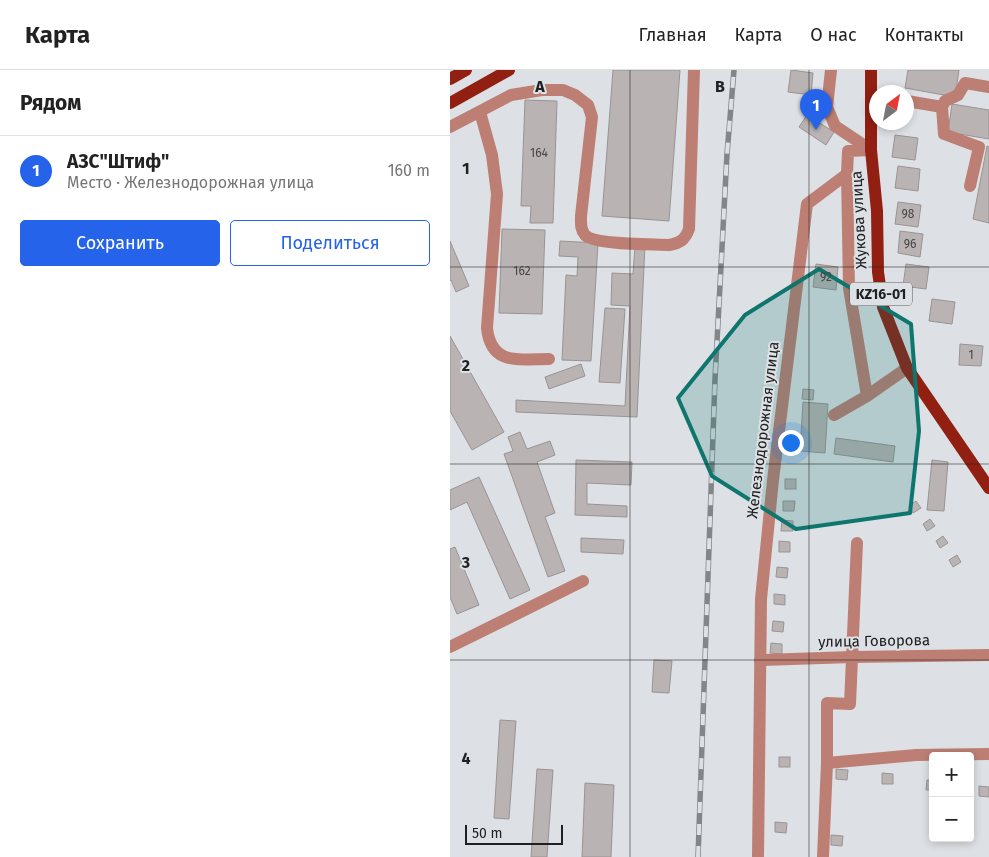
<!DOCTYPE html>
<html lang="ru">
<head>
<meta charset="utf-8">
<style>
	body { margin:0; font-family:"Fira Sans",sans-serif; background:#f2f2f2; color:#222 }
	.controls { position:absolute; right:15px; bottom:15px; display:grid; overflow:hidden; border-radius:5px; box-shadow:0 2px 8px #0003 }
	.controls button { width:45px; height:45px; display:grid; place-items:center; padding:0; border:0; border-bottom:1px solid #e0e0e0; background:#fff; color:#222; font:25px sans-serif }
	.compass { position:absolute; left:419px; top:15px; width:45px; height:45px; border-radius:50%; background:#fff; box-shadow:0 2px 8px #0003; rotate:32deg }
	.scale { position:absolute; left:15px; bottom:12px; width:98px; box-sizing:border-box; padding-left:5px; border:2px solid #202122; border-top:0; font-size:14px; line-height:18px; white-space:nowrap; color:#202122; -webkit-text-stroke:4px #dde0e4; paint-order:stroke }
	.you { position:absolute; left:340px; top:372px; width:18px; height:18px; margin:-12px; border:4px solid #fff; border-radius:50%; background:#1a73e8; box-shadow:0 0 0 8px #1a73e833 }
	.badge { display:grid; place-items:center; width:32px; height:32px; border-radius:50%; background:#2563eb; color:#fff; font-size:16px; font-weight:700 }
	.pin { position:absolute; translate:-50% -41px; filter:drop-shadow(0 1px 2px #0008) }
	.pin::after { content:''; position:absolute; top:26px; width:18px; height:15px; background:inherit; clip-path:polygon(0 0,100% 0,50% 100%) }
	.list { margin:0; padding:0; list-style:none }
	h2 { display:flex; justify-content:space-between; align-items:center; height:65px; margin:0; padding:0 20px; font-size:21px }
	h2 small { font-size:16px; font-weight:400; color:#767676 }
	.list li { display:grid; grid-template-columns:32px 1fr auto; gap:15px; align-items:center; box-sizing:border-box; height:70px; padding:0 20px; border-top:1px solid #e0e0e0 }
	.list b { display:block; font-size:19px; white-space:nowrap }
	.list p { margin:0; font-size:16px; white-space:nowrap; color:#767676 }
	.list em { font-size:16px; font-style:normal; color:#767676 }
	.actions { display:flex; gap:10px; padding:15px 20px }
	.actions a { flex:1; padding:11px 0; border:1px solid #2563eb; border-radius:5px; text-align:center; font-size:18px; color:#2563eb }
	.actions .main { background:#2563eb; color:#fff }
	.map { position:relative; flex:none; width:539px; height:787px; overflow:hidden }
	header { display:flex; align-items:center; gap:30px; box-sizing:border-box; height:70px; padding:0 25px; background:#fff; border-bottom:1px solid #e0e0e0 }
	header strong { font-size:24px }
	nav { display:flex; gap:28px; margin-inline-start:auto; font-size:18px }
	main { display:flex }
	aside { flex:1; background:#fff }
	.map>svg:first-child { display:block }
</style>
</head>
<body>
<header>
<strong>Карта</strong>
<nav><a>Главная</a><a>Карта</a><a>О нас</a><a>Контакты</a></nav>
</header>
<main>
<aside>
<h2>Рядом<small></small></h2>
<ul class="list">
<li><span class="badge">1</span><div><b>АЗС&quot;Штиф&quot;</b><p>Место · Железнодорожная улица</p></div><em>160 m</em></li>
</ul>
<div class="actions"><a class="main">Сохранить</a><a>Поделиться</a></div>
</aside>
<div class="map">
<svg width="539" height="787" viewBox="0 0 539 787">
	<rect width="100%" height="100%" fill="#dde0e4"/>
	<!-- building -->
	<g fill="#b9b3b3" stroke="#999493">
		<polygon points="163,0 230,0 219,151 152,146"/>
		<polygon points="341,0 363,3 361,25 338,22"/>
		<polygon points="458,0 509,0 505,27 455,18"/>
		<polygon points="75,30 107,31 103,153 80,153 81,136 71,136"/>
		<polygon points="502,34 539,40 539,69 498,62"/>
		<polygon points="357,45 384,62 376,75 349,57"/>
		<polygon points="445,65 468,68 465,90 442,87"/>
		<polygon points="537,76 539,77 539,153 523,149"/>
		<polygon points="448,96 470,99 468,121 445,118"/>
		<polygon points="448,132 471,135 468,157 445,154"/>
		<polygon points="52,159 95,160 92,244 49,243"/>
		<polygon points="450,161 473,164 470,187 448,183"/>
		<polygon points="0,171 19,216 6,222 1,210 0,211"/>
		<polygon points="110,171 148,173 141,291 112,290 116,205 127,206 128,187 109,186"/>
		<polygon points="185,175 195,175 187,347 66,342 66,330 175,336 180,236 161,235 162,203 183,204"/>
		<polygon points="366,194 388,197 386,220 363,217"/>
		<polygon points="456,194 479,197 476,219 453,216"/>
		<polygon points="482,229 505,232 502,254 479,251"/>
		<polygon points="155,238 175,239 170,313 149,312"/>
		<polygon points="0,266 54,362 22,380 0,341"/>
		<polygon points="510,274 533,276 531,296 509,295"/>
		<polygon points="131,294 135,306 99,319 95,307"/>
		<polygon points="353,319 364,320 363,330 352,329"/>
		<polygon points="353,332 378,334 375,383 350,381"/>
		<polygon points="70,362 77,379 100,371 105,385 87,392 105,443 95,447 115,501 98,507 54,384 63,381 58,367"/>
		<polygon points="386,368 445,376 443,392 384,384"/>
		<polygon points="126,390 182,392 181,415 137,413 137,434 177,436 177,447 125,445"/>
		<polygon points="482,390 498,392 494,441 477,440"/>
		<polygon points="29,407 80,520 60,529 17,432 0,440 0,420"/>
		<rect x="335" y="409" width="11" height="10"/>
		<polygon points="333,431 345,431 344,441 333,441"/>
		<polygon points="466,431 471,438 463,443 459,436"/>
		<polygon points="480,449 485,456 477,461 473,454"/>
		<polygon points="332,450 343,451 343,461 331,461"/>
		<polygon points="493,466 498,473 490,478 486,471"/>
		<polygon points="131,468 174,470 173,484 131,482"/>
		<polygon points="329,471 340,472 340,482 329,482"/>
		<polygon points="5,477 29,535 7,544 0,527 0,479"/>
		<polygon points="507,485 511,492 503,497 499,490"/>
		<polygon points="327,497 338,498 337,508 326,507"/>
		<polygon points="324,524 335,525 335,535 324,534"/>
		<polygon points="323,551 334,552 333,562 322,561"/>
		<polygon points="321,573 332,574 332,584 320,583"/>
		<polygon points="204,590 222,591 219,623 202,622"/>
		<polygon points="50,650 66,651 59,749 44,748"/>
		<rect x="329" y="687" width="11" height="10"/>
		<polygon points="87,699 103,700 97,787 81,787"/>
		<polygon points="386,699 398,700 397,710 386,709"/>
		<polygon points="432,703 443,704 443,714 432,714"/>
		<polygon points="477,710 483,710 483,720 476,720"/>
		<polygon points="135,713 164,715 161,787 132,787"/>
		<polygon points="529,716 539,717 539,727 529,726"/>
		<polygon points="325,752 337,753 336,763 325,762"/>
		<polygon points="381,765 393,766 392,776 381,775"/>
	</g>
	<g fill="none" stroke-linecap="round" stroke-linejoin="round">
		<!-- minor -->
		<g stroke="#bd7e73" stroke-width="12">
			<polyline points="457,31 492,37 494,64 529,77 520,116"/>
			<polyline points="492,37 495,31 508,25 515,13 539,17"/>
			<path d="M30,42L42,85L47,124L37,258C41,296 69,289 99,289"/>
			<path d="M0,57L61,25L92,20H113L125,25L138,35L142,47L131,146C131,153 130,159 135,165C144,175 203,174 219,175C230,173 235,170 239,159L244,0"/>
			<polyline points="397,104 399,218 417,326"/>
			<polyline points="384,345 417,326 457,298"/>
			<polyline points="0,577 133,511"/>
			<polyline points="310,590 402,587 539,585"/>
			<polyline points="377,693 466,685 539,684"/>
			<polyline points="308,787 311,529 323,410 357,134 397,104 398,81 421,80 385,56 377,37 381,0"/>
			<polyline points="373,787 377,693 377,633 400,634 407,473"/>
		</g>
		<!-- major -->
		<g stroke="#911f12" stroke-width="12">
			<polyline points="421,0 421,80 427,141 428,202 433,237 457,298 539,418"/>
			<polyline points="0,9 16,0"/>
			<polyline points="0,33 59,0"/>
		</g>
		<defs>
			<polyline id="rail" points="248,787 265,309 277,84 284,0"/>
		</defs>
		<!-- rail casing -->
		<use href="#rail" stroke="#838588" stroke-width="5.5"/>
		<!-- rail -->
		<use href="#rail" stroke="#dde0e4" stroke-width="4" stroke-dasharray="11" stroke-linecap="butt"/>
	</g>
	<!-- marked area -->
	<path fill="#0f766e" fill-opacity="0.2" stroke="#0f766e" stroke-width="4" stroke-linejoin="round" d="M369,199L461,254L469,361L460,443L346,459L262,406L228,328L295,245Z"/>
	<!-- grid -->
	<path fill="none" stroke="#202122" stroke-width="1" stroke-opacity="0.55" d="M180,0V787M359,0V787M0,197H539M0,394H539M0,590H539"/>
	<g text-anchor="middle" stroke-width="4" stroke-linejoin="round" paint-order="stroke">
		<!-- number labels -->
		<g font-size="12" fill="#464646">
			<text x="89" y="87">164</text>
			<text x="458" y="148">98</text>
			<text x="460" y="178">96</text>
			<text x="72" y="205">162</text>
			<text x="376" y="211">92</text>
			<text x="521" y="289">1</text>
		</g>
		<!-- shield labels -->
		<rect fill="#dde0e4" stroke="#595a5c" stroke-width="1" x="400" y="212.5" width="62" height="23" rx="4"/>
		<g font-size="14" font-weight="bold" fill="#202122">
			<text x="431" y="229">KZ16-01</text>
		</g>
		<!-- street labels -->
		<g font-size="15" fill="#202122" stroke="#dde0e4">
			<text transform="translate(409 150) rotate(-93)" y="5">Жукова улица</text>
			<text transform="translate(313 360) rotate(-83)" y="5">Железнодорожная улица</text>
			<text transform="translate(424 571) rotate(-1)" y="5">улица Говорова</text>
		</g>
	</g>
	<g font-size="16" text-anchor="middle" font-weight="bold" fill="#202122" stroke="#dde0e4" stroke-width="4" stroke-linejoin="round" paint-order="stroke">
		<text x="90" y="22">A</text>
		<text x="270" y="22">B</text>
		<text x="16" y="104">1</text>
		<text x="16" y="301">2</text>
		<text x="16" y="498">3</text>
		<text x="16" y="694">4</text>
	</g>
</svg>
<div class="controls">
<button>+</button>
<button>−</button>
</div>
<svg class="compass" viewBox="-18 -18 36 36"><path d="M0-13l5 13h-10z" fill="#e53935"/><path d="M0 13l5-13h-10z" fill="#767676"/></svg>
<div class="scale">50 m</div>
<div class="you"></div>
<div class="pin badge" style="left:366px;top:60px">1</div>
</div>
</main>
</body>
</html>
